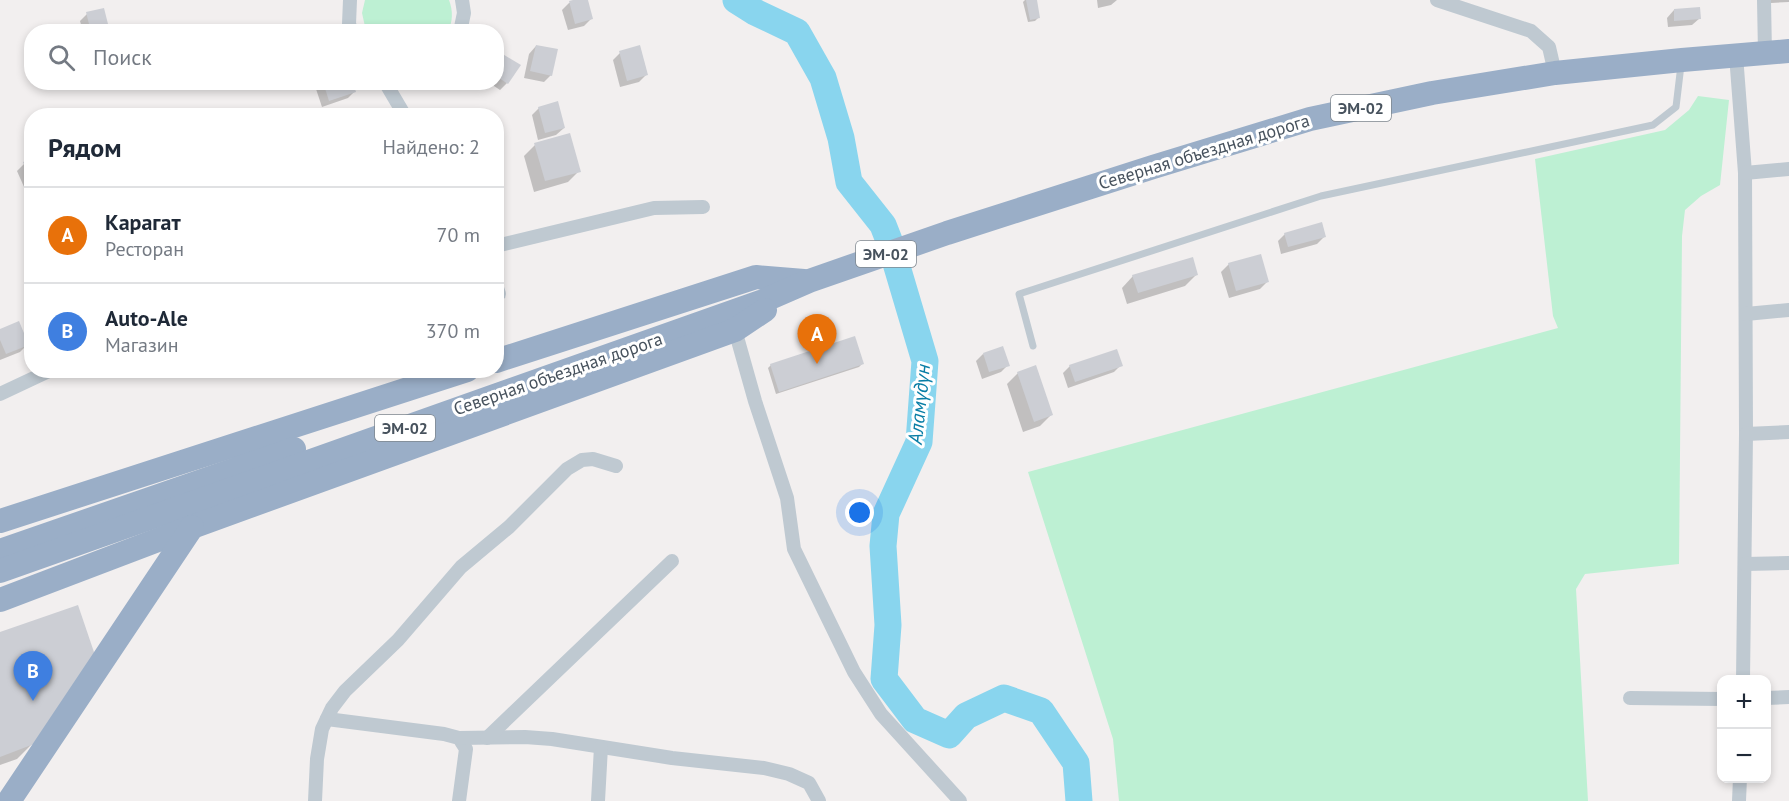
<!DOCTYPE html>
<html lang="ru">
<head>
<meta charset="utf-8">
<style>
	body { margin:0; font-family:"PT Sans",sans-serif; background:#f2f2f3; color:#1f2937 }
	.controls { position:absolute; right:18px; bottom:18px; display:grid; overflow:hidden; border-radius:12px; box-shadow:0 3px 9px #0003 }
	.controls button { width:54px; height:54px; display:grid; place-items:center; padding:0; border:0; border-bottom:2px solid #e0e1e3; background:#fff; color:#1f2937; font:30px sans-serif }
	.you { position:absolute; left:860px; top:513px; width:21px; height:21px; margin:-15px; border:4px solid #fff; border-radius:50%; background:#1a73e8; box-shadow:0 0 0 9px #1a73e833 }
	.badge { display:grid; place-items:center; width:39px; height:39px; border-radius:50%; background:#1567e6; color:#fff; font-size:20px; font-weight:700 }
	.pin { position:absolute; translate:-50% -50px; filter:drop-shadow(0 2px 3px #0008) }
	.pin::after { content:''; position:absolute; top:32px; width:21px; height:18px; background:inherit; clip-path:polygon(0 0,100% 0,50% 100%) }
	.list { margin:0; padding:0; list-style:none }
	h2 { display:flex; justify-content:space-between; align-items:center; height:78px; margin:0; padding:0 24px; font-size:26px }
	h2 small { font-size:20px; font-weight:400; color:#747a83 }
	.list li { display:grid; grid-template-columns:39px 1fr auto; gap:18px; align-items:center; box-sizing:border-box; height:96px; padding:0 24px; border-top:2px solid #e0e1e3 }
	.list b { display:block; font-size:22px; white-space:nowrap }
	.list p { margin:0; font-size:20px; white-space:nowrap; color:#747a83 }
	.list em { font-size:20px; font-style:normal; color:#747a83 }
	.icon { flex:none; width:33px; height:33px; fill:none; stroke:currentColor; stroke-width:2; stroke-linecap:round; stroke-linejoin:round }
	.map { position:relative; flex:none; width:1789px; height:801px; overflow:hidden }
	.search { position:absolute; background:#fff; box-shadow:0 3px 9px #0003; left:24px; top:24px; width:480px; height:66px; display:flex; align-items:center; gap:15px; box-sizing:border-box; padding:0 21px; border-radius:24px; color:#747a83; font-size:22px }
	.panel { position:absolute; background:#fff; box-shadow:0 3px 9px #0003; left:24px; top:108px; width:480px; height:270px; border-radius:24px }
	.map>svg:first-child { display:block }
</style>
</head>
<body>
<div class="map">
<svg width="1789" height="801" viewBox="0 0 1789 801">
	<rect width="100%" height="100%" fill="#f2efef"/>
	<!-- green -->
	<g fill="#bdf0d3">
		<path d="M365,0H449C453,11 453,21 448,31H366L362,13Z"/>
		<polygon points="1698,96 1729,100 1720,185 1701,196 1685,210 1682,236 1679,564 1585,574 1576,589 1588,801 1119,801 1113,739 1028,472 1558,328 1553,316 1535,159 1665,130 1689,110"/>
	</g>
	<!-- shadow -->
	<g fill="#0003">
		<polygon points="579,0 586,0 591,19 584,26 568,30 562,10 569,3"/>
		<polygon points="1025,0 1035,0 1039,17 1035,21 1028,22 1023,2"/>
		<polygon points="1097,0 1117,0 1111,5 1098,8"/>
		<polygon points="1771,0 1789,0 1789,2 1771,3"/>
		<polygon points="1674,10 1700,18 1692,25 1668,27 1667,18"/>
		<polygon points="87,14 109,32 83,32 80,21"/>
		<polygon points="536,46 551,75 544,82 524,78 529,54"/>
		<polygon points="496,52 507,83 500,90 488,82 496,82"/>
		<polygon points="620,53 647,74 639,82 620,87 613,60"/>
		<polygon points="322,82 352,82 355,91 348,98 322,107 316,89"/>
		<polygon points="539,108 564,128 556,135 538,140 532,115"/>
		<polygon points="535,145 579,171 568,182 534,192 524,156"/>
		<polygon points="32,161 32,205 17,171 24,164"/>
		<polygon points="1285,234 1324,237 1317,244 1281,254 1278,241"/>
		<polygon points="1229,264 1267,282 1260,289 1229,298 1221,272"/>
		<polygon points="1196,275 1185,286 1127,304 1122,288 1133,276"/>
		<polygon points="0,331 27,345 20,352 0,360"/>
		<polygon points="983,354 1008,365 1001,372 982,379 976,361"/>
		<polygon points="862,364 859,367 776,394 768,368 771,365"/>
		<polygon points="1121,365 1114,372 1068,388 1063,373 1070,366"/>
		<polygon points="1018,373 1051,415 1040,426 1023,432 1007,384"/>
		<polygon points="0,634 33,743 17,759 0,765"/>
	</g>
	<g fill="none" stroke-linecap="round" stroke-linejoin="round">
		<!-- river -->
		<polyline stroke="#89d5ee" stroke-width="27" points="736,0 755,12 797,32 823,78 841,138 849,182 883,225 890,243 925,361 919,442 886,514 883,546 888,625 884,679 915,720 949,735 966,716 1004,698 1041,711 1076,763 1079,801"/>
	</g>
	<!-- building -->
	<g fill="#ccced4">
		<polygon points="573,0 588,0 593,19 575,24 569,1"/>
		<polygon points="1026,0 1037,0 1040,18 1030,20"/>
		<polygon points="1700,7 1701,19 1674,21 1674,9"/>
		<polygon points="104,8 110,32 91,32 86,12"/>
		<polygon points="536,45 558,49 552,76 530,71"/>
		<polygon points="640,45 648,75 627,81 619,51"/>
		<polygon points="496,50 521,65 508,84 496,76"/>
		<polygon points="323,82 353,82 356,92 329,101"/>
		<polygon points="558,101 565,128 545,133 538,107"/>
		<polygon points="570,133 581,172 545,181 534,143"/>
		<polygon points="32,159 32,182 31,182 23,162"/>
		<polygon points="1322,222 1326,237 1288,247 1284,233"/>
		<polygon points="1261,254 1269,282 1236,291 1228,263"/>
		<polygon points="1193,257 1198,275 1138,293 1132,275"/>
		<polygon points="19,321 29,345 6,354 0,340 0,329"/>
		<polygon points="855,336 864,364 779,392 770,364"/>
		<polygon points="1003,346 1010,366 989,372 983,353"/>
		<polygon points="1117,349 1123,366 1075,382 1069,365"/>
		<polygon points="1036,365 1053,415 1034,422 1017,372"/>
		<polygon points="78,605 96,658 34,744 0,757 0,632"/>
	</g>
	<g fill="none" stroke-linecap="round" stroke-linejoin="round">
		<!-- service -->
		<polyline stroke="#bfc9d1" stroke-width="7" points="1033,346 1019,294 1321,196 1653,125 1676,107 1681,65"/>
		<!-- minor -->
		<g stroke="#bfc9d1" stroke-width="14">
			<polyline points="350,0 349,24 352,32"/>
			<polyline points="1437,0 1531,31 1549,47 1555,73"/>
			<polyline points="1764,0 1765,53"/>
			<polyline points="460,32 464,13 462,0"/>
			<polyline points="1736,55 1745,173 1746,434 1743,680"/>
			<polyline points="385,82 405,116"/>
			<polyline points="1745,173 1789,169"/>
			<polyline points="496,246 654,208 703,207"/>
			<polyline points="496,285 499,294"/>
			<polyline points="1746,314 1789,310"/>
			<polyline points="735,330 755,401 787,498 794,549 854,672 881,714 960,801"/>
			<polyline points="0,394 51,370"/>
			<polyline points="1746,434 1789,432"/>
			<polyline points="1745,564 1789,563"/>
			<polyline points="1630,698 1722,699"/>
			<polyline points="1766,698 1789,697"/>
			<polyline points="327,719 444,734 459,738 466,749 459,801"/>
			<polyline points="459,738 525,737 552,739 672,758 764,768 789,774 809,783 819,801"/>
			<polyline points="487,738 672,561"/>
			<polyline points="315,801 317,759 322,729 332,708 345,691 398,640 461,567 509,527 567,469 582,460 593,459 616,466"/>
			<polyline points="598,801 601,747"/>
			<polyline points="1739,801 1740,778"/>
		</g>
		<!-- trunk -->
		<g stroke="#9aaec7" stroke-width="24">
			<polyline points="496,361 756,277 804,281"/>
			<polyline points="0,521 467,370"/>
			<polyline points="0,551 294,449"/>
			<polyline points="0,571 763,301 809,281 947,233 1153,167 1310,119 1432,93 1555,73 1682,60 1789,51"/>
			<polyline points="0,600 192,527 735,330 765,310"/>
			<polyline points="9,801 192,527"/>
		</g>
	</g>
	<g text-anchor="middle" stroke-width="6" stroke-linejoin="round" paint-order="stroke">
		<!-- shield labels -->
		<g fill="#fff" stroke="#7e868e" stroke-width="1.5">
			<rect x="1331" y="95" width="60" height="26" rx="4.5"/>
			<rect x="856" y="241" width="60" height="26" rx="4.5"/>
			<rect x="375" y="415" width="60" height="26" rx="4.5"/>
		</g>
		<g font-size="16" font-weight="bold" fill="#47525d">
			<text x="1361" y="114">ЭМ-02</text>
			<text x="886" y="260">ЭМ-02</text>
			<text x="405" y="434">ЭМ-02</text>
		</g>
		<!-- street labels -->
		<g font-size="18" fill="#47525d" stroke="#fff">
			<text transform="translate(1204 152) rotate(-17)" y="6">Северная объездная дорога</text>
			<text transform="translate(558 374) rotate(-19)" y="6">Северная объездная дорога</text>
		</g>
		<!-- water labels -->
		<g font-size="20" font-style="italic" fill="#097ea6" stroke="#fff">
			<text transform="translate(919 404) rotate(-84)" y="7">Аламүдүн</text>
		</g>
	</g>
</svg>
<div class="controls">
<button>+</button>
<button>−</button>
</div>
<div class="you"></div>
<div class="pin badge" style="left:817px;top:364px;background:#e8710a">A</div>
<div class="pin badge" style="left:33px;top:701px;background:#3f7fe0">B</div>
<div class="search"><svg class="icon" aria-label="search" viewBox="0 0 24 24"><circle cx="10" cy="10" r="6"/><path d="M15 15l6 6"/></svg>Поиск</div>
<section class="panel">
<h2>Рядом<small>Найдено: 2</small></h2>
<ul class="list">
<li><span class="badge" style="background:#e8710a">A</span><div><b>Карагат</b><p>Ресторан</p></div><em>70 m</em></li>
<li><span class="badge" style="background:#3f7fe0">B</span><div><b>Auto-Ale</b><p>Магазин</p></div><em>370 m</em></li>
</ul>
</section>
</div>
</body>
</html>
